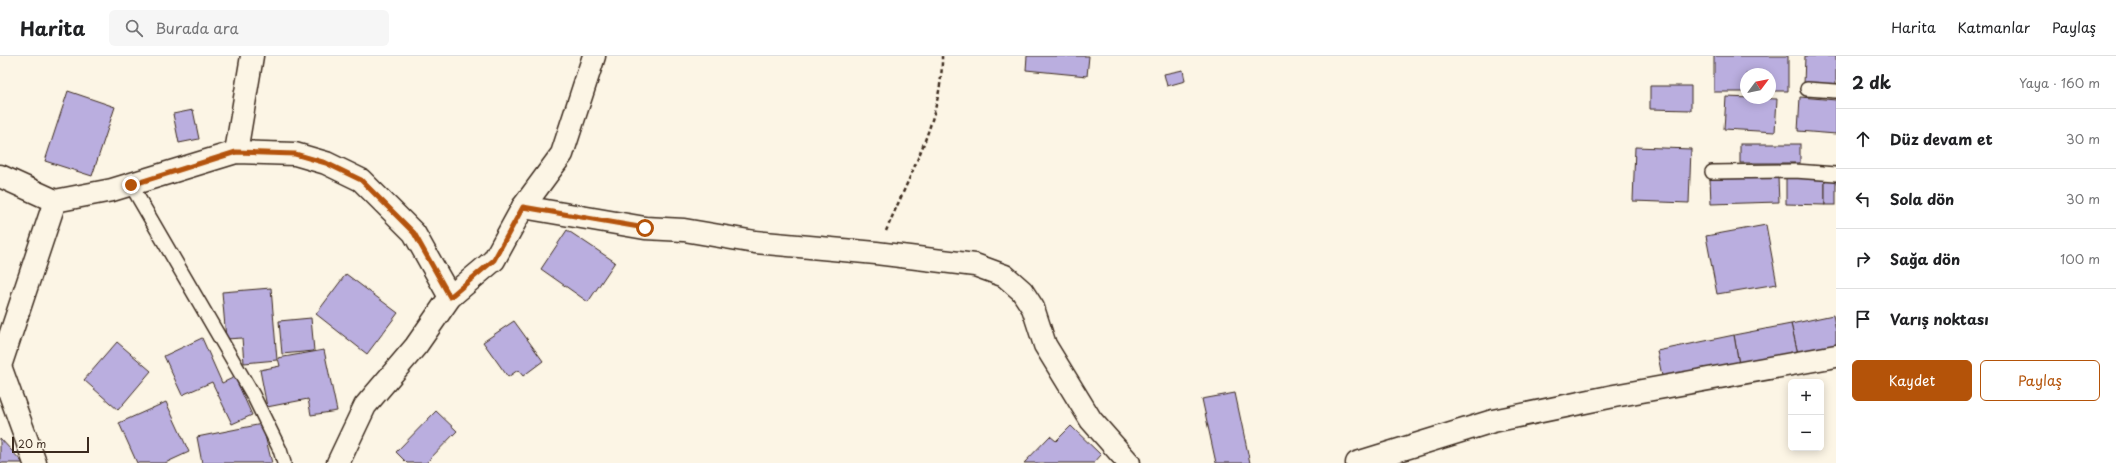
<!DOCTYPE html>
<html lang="tr">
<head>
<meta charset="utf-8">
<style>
	body { margin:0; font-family:"Playpen Sans",sans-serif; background:#f6f6f6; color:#202124 }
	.controls { position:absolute; right:12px; bottom:12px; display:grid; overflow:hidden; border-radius:6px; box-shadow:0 2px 10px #0003 }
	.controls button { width:36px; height:36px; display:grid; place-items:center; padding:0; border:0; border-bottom:1px solid #e0e0e0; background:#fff; color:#202124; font:20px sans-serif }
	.compass { position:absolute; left:1740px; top:12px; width:36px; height:36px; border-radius:50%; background:#fff; box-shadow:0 2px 10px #0003; rotate:58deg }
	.scale { position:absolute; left:12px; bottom:10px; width:77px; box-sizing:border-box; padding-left:4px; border:2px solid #3b2a1e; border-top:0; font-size:11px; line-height:14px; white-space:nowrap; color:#3b2a1e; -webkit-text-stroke:3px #fcf5e5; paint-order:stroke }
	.stop { position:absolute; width:12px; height:12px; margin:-9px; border:3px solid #b45309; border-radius:50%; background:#fff }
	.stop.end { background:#b45309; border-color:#fff; box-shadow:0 1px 4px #0008 }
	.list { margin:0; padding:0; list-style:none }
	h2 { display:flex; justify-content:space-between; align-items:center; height:52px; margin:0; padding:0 16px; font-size:17px }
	h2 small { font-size:13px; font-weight:400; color:#757577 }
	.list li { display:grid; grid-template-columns:26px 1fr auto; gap:12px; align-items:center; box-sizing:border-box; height:60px; padding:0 16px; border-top:1px solid #e0e0e0 }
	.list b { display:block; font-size:15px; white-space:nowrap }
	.list em { font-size:13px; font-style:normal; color:#757577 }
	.actions { display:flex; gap:8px; padding:12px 16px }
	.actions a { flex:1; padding:9px 0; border:1px solid #b45309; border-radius:6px; text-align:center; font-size:14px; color:#b45309 }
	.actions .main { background:#b45309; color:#fff }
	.icon { flex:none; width:22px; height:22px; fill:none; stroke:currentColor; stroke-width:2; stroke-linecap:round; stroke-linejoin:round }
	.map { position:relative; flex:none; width:1836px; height:407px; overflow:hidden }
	header { display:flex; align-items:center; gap:24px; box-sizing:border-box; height:56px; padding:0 20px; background:#fff; border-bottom:1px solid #e0e0e0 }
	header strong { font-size:19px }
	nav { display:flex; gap:22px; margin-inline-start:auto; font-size:14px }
	.search { width:280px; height:36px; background:#f6f6f6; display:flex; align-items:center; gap:10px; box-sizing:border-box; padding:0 14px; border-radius:6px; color:#757577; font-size:15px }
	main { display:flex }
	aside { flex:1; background:#fff }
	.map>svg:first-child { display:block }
</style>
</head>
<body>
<header>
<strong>Harita</strong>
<div class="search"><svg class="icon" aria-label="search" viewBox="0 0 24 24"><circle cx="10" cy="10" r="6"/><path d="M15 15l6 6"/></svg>Burada ara</div>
<nav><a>Harita</a><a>Katmanlar</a><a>Paylaş</a></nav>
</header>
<main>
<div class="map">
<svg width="1836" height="407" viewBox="0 0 1836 407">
	<rect width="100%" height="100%" fill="#fcf5e5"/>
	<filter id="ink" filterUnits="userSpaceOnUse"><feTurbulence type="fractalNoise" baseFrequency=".025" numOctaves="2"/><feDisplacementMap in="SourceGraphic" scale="8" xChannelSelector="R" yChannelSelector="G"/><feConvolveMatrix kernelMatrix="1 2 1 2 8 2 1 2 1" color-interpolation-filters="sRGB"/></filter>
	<g filter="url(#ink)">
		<!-- building -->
		<g fill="#baaedf" stroke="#3b2a1e">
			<polygon points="1027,0 1089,0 1087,20 1026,14"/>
			<polygon points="1714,0 1788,0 1788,35 1770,35 1770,18 1746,18 1746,36 1714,36"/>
			<polygon points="1805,0 1836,0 1836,29 1804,28"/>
			<polygon points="1183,14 1185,25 1167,30 1164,18"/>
			<polygon points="1650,30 1691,30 1691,54 1650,53"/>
			<polygon points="68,35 115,51 92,120 45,105"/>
			<polygon points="1726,41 1777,43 1775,76 1724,73"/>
			<polygon points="1800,41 1836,44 1836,78 1798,75"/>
			<polygon points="193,54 199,83 179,87 173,58"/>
			<rect x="1740" y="88" width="60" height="19"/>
			<polygon points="1635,91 1691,93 1689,147 1633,145"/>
			<polygon points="1778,122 1779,146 1711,148 1710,123"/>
			<polygon points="1786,122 1825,123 1825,149 1786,148"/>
			<rect x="1825" y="123" width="11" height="26"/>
			<polygon points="1766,169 1777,228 1717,238 1706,180"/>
			<polygon points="567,174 615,206 588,246 541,213"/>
			<polygon points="346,218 398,257 367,298 316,258"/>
			<polygon points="271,232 277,304 244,307 242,282 226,283 222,236"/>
			<polygon points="1833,259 1836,274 1836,290 1798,298 1791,268"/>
			<polygon points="311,262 314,295 282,298 279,265"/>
			<polygon points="514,265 543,305 523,320 518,314 508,321 483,286"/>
			<polygon points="1791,268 1798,298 1739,309 1734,279"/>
			<polygon points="1734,279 1739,309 1663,325 1657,295"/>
			<polygon points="202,282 222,327 235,321 252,359 232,368 212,326 182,339 164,300"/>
			<polygon points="117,286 151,315 118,354 84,324"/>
			<polygon points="324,294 337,355 311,359 308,343 267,351 260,314 280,310 278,302"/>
			<polygon points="1235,337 1250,407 1216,407 1202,343"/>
			<polygon points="166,346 189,396 165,407 137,407 119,367"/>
			<polygon points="436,355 457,375 426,407 407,407 396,396"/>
			<polygon points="262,368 272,407 202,407 197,381"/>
			<polygon points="1071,370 1101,399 1094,407 1024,407 1050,380 1056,385"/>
			<polygon points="0,382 23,407 0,407"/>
		</g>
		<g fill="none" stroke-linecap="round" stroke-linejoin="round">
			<defs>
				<g id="lane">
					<polyline points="1807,33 1836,35"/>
					<polyline points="1712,116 1795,115 1836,118"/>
					<polyline points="131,129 253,339 280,394 284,407"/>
				</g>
				<g id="street">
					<polyline points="236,96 252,0"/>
					<polyline points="0,120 55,145 112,134 236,96 295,98 326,107 361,124 414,177 450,241"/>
					<polyline points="523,151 645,172 684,174 755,186 876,197 975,209 1005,220 1022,235 1033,252 1045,289 1091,364 1129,407"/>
					<polyline points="35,407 0,310 55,145"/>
					<polyline points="338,407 365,350 416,290 450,241 494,204 523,151 562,98 594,0"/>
					<polyline points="1357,407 1493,365 1614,340 1836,300"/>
				</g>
			</defs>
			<!-- lane casing -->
			<use href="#lane" stroke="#3b2a1e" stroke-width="16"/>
			<!-- street casing -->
			<use href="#street" stroke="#3b2a1e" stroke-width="25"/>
			<!-- path -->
			<path stroke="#3b2a1e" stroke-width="2.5" stroke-dasharray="4 3" stroke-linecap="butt" d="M886,175C909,120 943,61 942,0"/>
			<!-- lane -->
			<use href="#lane" stroke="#fcf5e5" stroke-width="13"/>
			<!-- street -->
			<use href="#street" stroke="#fcf5e5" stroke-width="22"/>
		</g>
	</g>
	<g fill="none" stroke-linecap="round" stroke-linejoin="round" filter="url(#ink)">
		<!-- route -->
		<polyline stroke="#b45309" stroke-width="5" points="131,129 236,96 295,98 326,107 361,124 414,177 450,241 494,204 523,151 645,172"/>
	</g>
</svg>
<div class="controls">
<button>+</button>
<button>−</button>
</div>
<svg class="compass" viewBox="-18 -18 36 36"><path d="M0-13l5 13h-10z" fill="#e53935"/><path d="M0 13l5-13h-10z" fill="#757577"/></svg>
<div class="scale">20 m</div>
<div class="stop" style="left:645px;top:172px"></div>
<div class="stop end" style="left:131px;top:129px"></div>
</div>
<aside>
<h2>2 dk<small>Yaya · 160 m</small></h2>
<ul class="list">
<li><svg class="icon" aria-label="ahead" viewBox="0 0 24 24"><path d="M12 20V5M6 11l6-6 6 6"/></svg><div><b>Düz devam et</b></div><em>30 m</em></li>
<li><svg class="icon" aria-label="left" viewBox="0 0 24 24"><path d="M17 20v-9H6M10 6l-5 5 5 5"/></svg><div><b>Sola dön</b></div><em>30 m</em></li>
<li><svg class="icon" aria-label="right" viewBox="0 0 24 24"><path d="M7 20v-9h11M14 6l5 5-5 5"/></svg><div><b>Sağa dön</b></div><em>100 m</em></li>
<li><svg class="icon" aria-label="arrive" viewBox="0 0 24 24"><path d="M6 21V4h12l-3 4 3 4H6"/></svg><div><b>Varış noktası</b></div></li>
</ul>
<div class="actions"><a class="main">Kaydet</a><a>Paylaş</a></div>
</aside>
</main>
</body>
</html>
